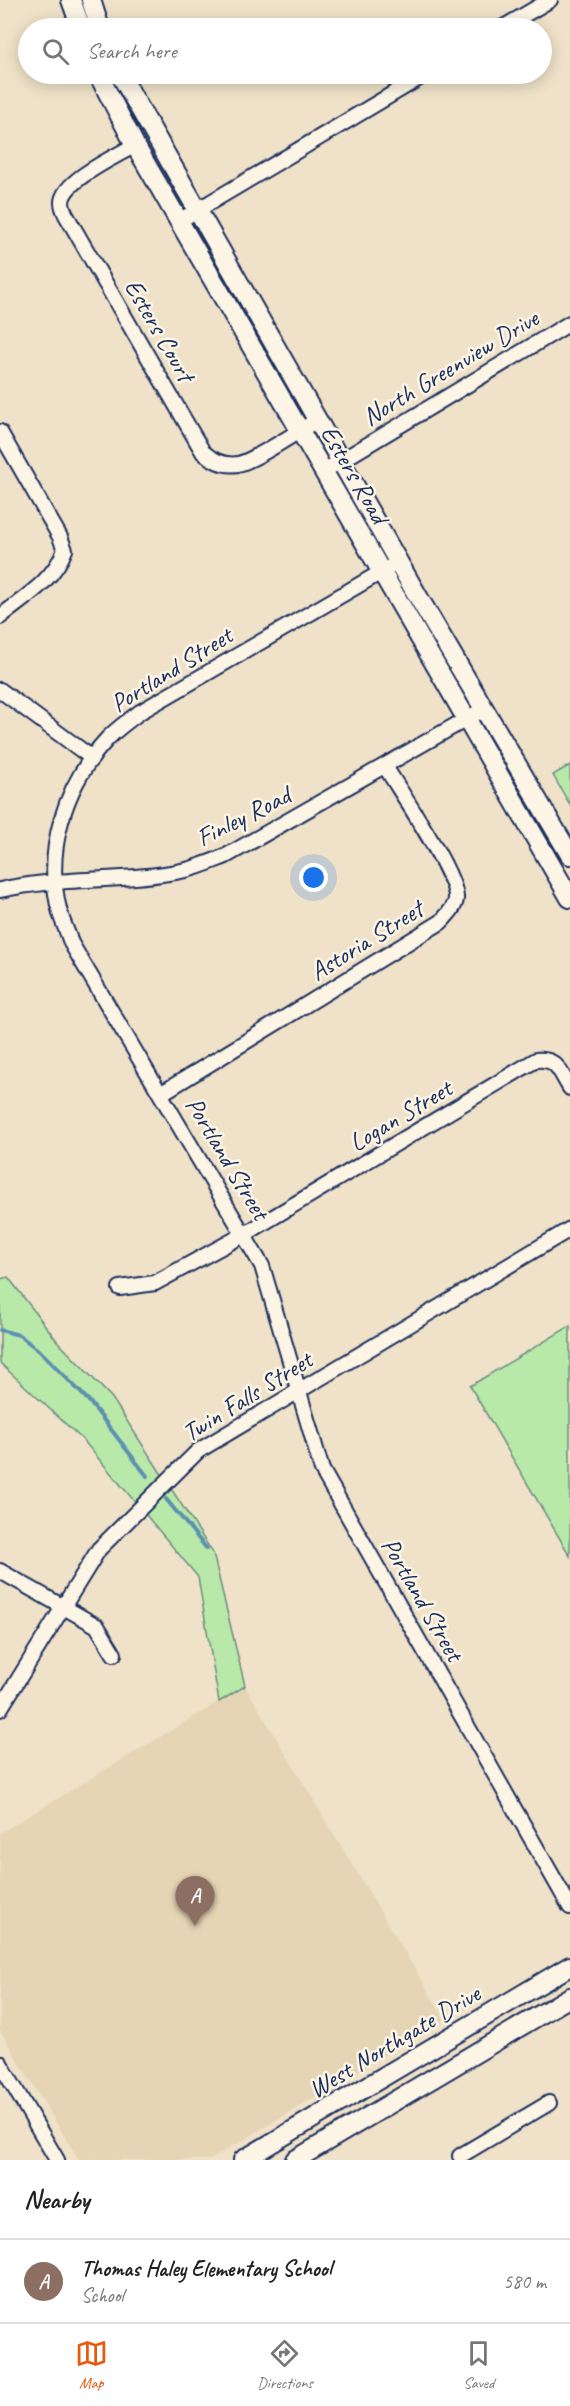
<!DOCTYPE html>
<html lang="en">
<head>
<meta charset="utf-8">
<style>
	body { margin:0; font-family:Caveat,sans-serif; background:#f2f2f2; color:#222 }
	.you { position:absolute; left:314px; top:878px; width:21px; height:21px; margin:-15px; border:4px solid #fff; border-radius:50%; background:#1a73e8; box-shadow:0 0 0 9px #1a73e833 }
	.badge { display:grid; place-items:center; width:39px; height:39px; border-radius:50%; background:#ea580c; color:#fff; font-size:20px; font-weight:700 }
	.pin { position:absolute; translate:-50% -50px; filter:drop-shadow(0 2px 3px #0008) }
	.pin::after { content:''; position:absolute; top:32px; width:21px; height:18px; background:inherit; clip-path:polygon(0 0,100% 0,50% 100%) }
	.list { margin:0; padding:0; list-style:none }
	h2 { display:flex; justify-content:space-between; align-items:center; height:78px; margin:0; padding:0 24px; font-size:26px }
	h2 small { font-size:20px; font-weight:400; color:#767676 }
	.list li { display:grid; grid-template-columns:39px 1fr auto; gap:18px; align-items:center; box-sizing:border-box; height:84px; padding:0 24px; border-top:2px solid #e0e0e0 }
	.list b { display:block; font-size:22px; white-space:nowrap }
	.list p { margin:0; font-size:20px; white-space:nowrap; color:#767676 }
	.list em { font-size:20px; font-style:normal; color:#767676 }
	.icon { flex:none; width:33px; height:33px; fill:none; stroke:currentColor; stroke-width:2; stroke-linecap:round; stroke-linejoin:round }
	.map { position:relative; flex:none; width:570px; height:2160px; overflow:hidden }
	.search { position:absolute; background:#fff; box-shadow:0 3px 15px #0003; left:18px; right:18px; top:18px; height:66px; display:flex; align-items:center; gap:15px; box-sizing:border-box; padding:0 21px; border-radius:33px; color:#767676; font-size:22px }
	.sheet { height:162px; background:#fff }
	nav { display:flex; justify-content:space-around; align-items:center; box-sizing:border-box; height:84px; border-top:2px solid #e0e0e0; background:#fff; font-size:16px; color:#767676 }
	nav a { display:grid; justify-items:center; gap:3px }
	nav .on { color:#ea580c }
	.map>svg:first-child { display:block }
</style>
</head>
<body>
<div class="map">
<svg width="570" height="2160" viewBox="0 0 570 2160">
	<rect width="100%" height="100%" fill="#efe2c8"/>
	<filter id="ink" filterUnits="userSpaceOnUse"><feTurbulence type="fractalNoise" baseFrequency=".0167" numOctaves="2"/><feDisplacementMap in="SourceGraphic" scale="12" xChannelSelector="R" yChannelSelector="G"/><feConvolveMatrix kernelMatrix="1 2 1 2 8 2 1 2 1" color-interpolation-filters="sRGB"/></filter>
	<g filter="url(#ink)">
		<!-- built -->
		<polygon fill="#e6d5b4" points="245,1686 445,2019 210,2160 79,2160 0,2031 0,1833"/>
		<!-- green -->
		<g fill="#b9e9a8" stroke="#6a8c83" stroke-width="1.5">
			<polygon points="570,765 570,805 553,775"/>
			<polygon points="8,1277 58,1342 112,1398 213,1553 245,1686 219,1702 198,1577 83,1440 0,1363 0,1279"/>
			<polygon points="570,1326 570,1556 470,1386"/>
		</g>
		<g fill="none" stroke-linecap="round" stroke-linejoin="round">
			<!-- stream -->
			<g stroke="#5c91b1" stroke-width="4">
				<polyline points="0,1330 19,1335 42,1353 89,1401 147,1476"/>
				<polyline points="166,1499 207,1549"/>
			</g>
			<defs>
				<g id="minor">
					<polyline points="502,28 550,0"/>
					<path d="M135,145C117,156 63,180 62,202C62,206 64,211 66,215L203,452C213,461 224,466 238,464C254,461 300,430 317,420"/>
					<polyline points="179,221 426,74"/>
					<path d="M0,432L60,537L65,550C53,581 25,597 0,617"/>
					<polyline points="324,471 570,323"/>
					<path d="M390,567L140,712C129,720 117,729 108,738C65,784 43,851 60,913C63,923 68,933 71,943L262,1266L322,1470L570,1907"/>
					<polyline points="0,690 92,758"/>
					<path d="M0,890C61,876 125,883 186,870C199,867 213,861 226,856L484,709"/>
					<path d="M162,1093L441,922C447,915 455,908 456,899C458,876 399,790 385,766"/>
					<path d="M120,1288L155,1283L245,1234L536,1060C558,1058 559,1071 570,1088"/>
					<polyline points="0,1571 97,1626 114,1654"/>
					<polyline points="0,1709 99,1549 198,1451 570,1229"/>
					<polyline points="0,2063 57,2160"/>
					<polyline points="460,2156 549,2103"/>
				</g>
				<g id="major">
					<polyline points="71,0 81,28"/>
					<polyline points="91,0 100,28"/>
					<polyline points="98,74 135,145 570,898"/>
					<polyline points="120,74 420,600 570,855"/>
					<polyline points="243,2160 570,1966"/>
					<polyline points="295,2160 570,1997"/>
				</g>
			</defs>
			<!-- minor casing -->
			<use href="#minor" stroke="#1b2f5e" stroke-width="18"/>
			<!-- major casing -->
			<use href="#major" stroke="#1b2f5e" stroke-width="22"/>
			<!-- minor -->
			<use href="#minor" stroke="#fcf5e5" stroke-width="14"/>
			<!-- major -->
			<use href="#major" stroke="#fcf5e5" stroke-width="18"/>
		</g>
	</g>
	<g text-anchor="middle" stroke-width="5" stroke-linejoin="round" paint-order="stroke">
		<!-- street labels -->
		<g font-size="26" fill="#1b2f5e" stroke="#fcf5e5">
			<text transform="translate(160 330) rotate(60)" y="9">Esters Court</text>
			<text transform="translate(450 367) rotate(-31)" y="9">North Greenview Drive</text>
			<text transform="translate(355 474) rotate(60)" y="9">Esters Road</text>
			<text transform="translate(171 669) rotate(-32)" y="9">Portland Street</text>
			<text transform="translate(243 816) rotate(-27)" y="9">Finley Road</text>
			<text transform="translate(366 940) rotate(-32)" y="9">Astoria Street</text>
			<text transform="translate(400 1115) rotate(-31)" y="9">Logan Street</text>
			<text transform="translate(228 1158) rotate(59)" y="9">Portland Street</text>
			<text transform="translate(247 1396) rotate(-32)" y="9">Twin Falls Street</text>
			<text transform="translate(423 1599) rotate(60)" y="9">Portland Street</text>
			<text transform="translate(394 2041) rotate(-31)" y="9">West Northgate Drive</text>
		</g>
	</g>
</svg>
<div class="you"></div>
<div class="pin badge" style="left:195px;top:1926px;background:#8d6e63">A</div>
<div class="search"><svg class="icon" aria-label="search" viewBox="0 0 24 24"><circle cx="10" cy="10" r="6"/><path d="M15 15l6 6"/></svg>Search here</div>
</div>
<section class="sheet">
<h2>Nearby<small></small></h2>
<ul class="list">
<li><span class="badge" style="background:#8d6e63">A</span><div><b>Thomas Haley Elementary School</b><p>School</p></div><em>580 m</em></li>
</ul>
</section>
<nav>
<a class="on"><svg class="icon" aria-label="map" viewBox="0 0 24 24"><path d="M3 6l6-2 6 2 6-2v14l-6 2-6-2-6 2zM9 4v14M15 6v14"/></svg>Map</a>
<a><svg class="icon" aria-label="directions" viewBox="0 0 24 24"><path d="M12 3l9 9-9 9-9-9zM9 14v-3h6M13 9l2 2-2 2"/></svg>Directions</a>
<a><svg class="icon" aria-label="saved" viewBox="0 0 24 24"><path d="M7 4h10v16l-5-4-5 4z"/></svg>Saved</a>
</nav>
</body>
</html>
